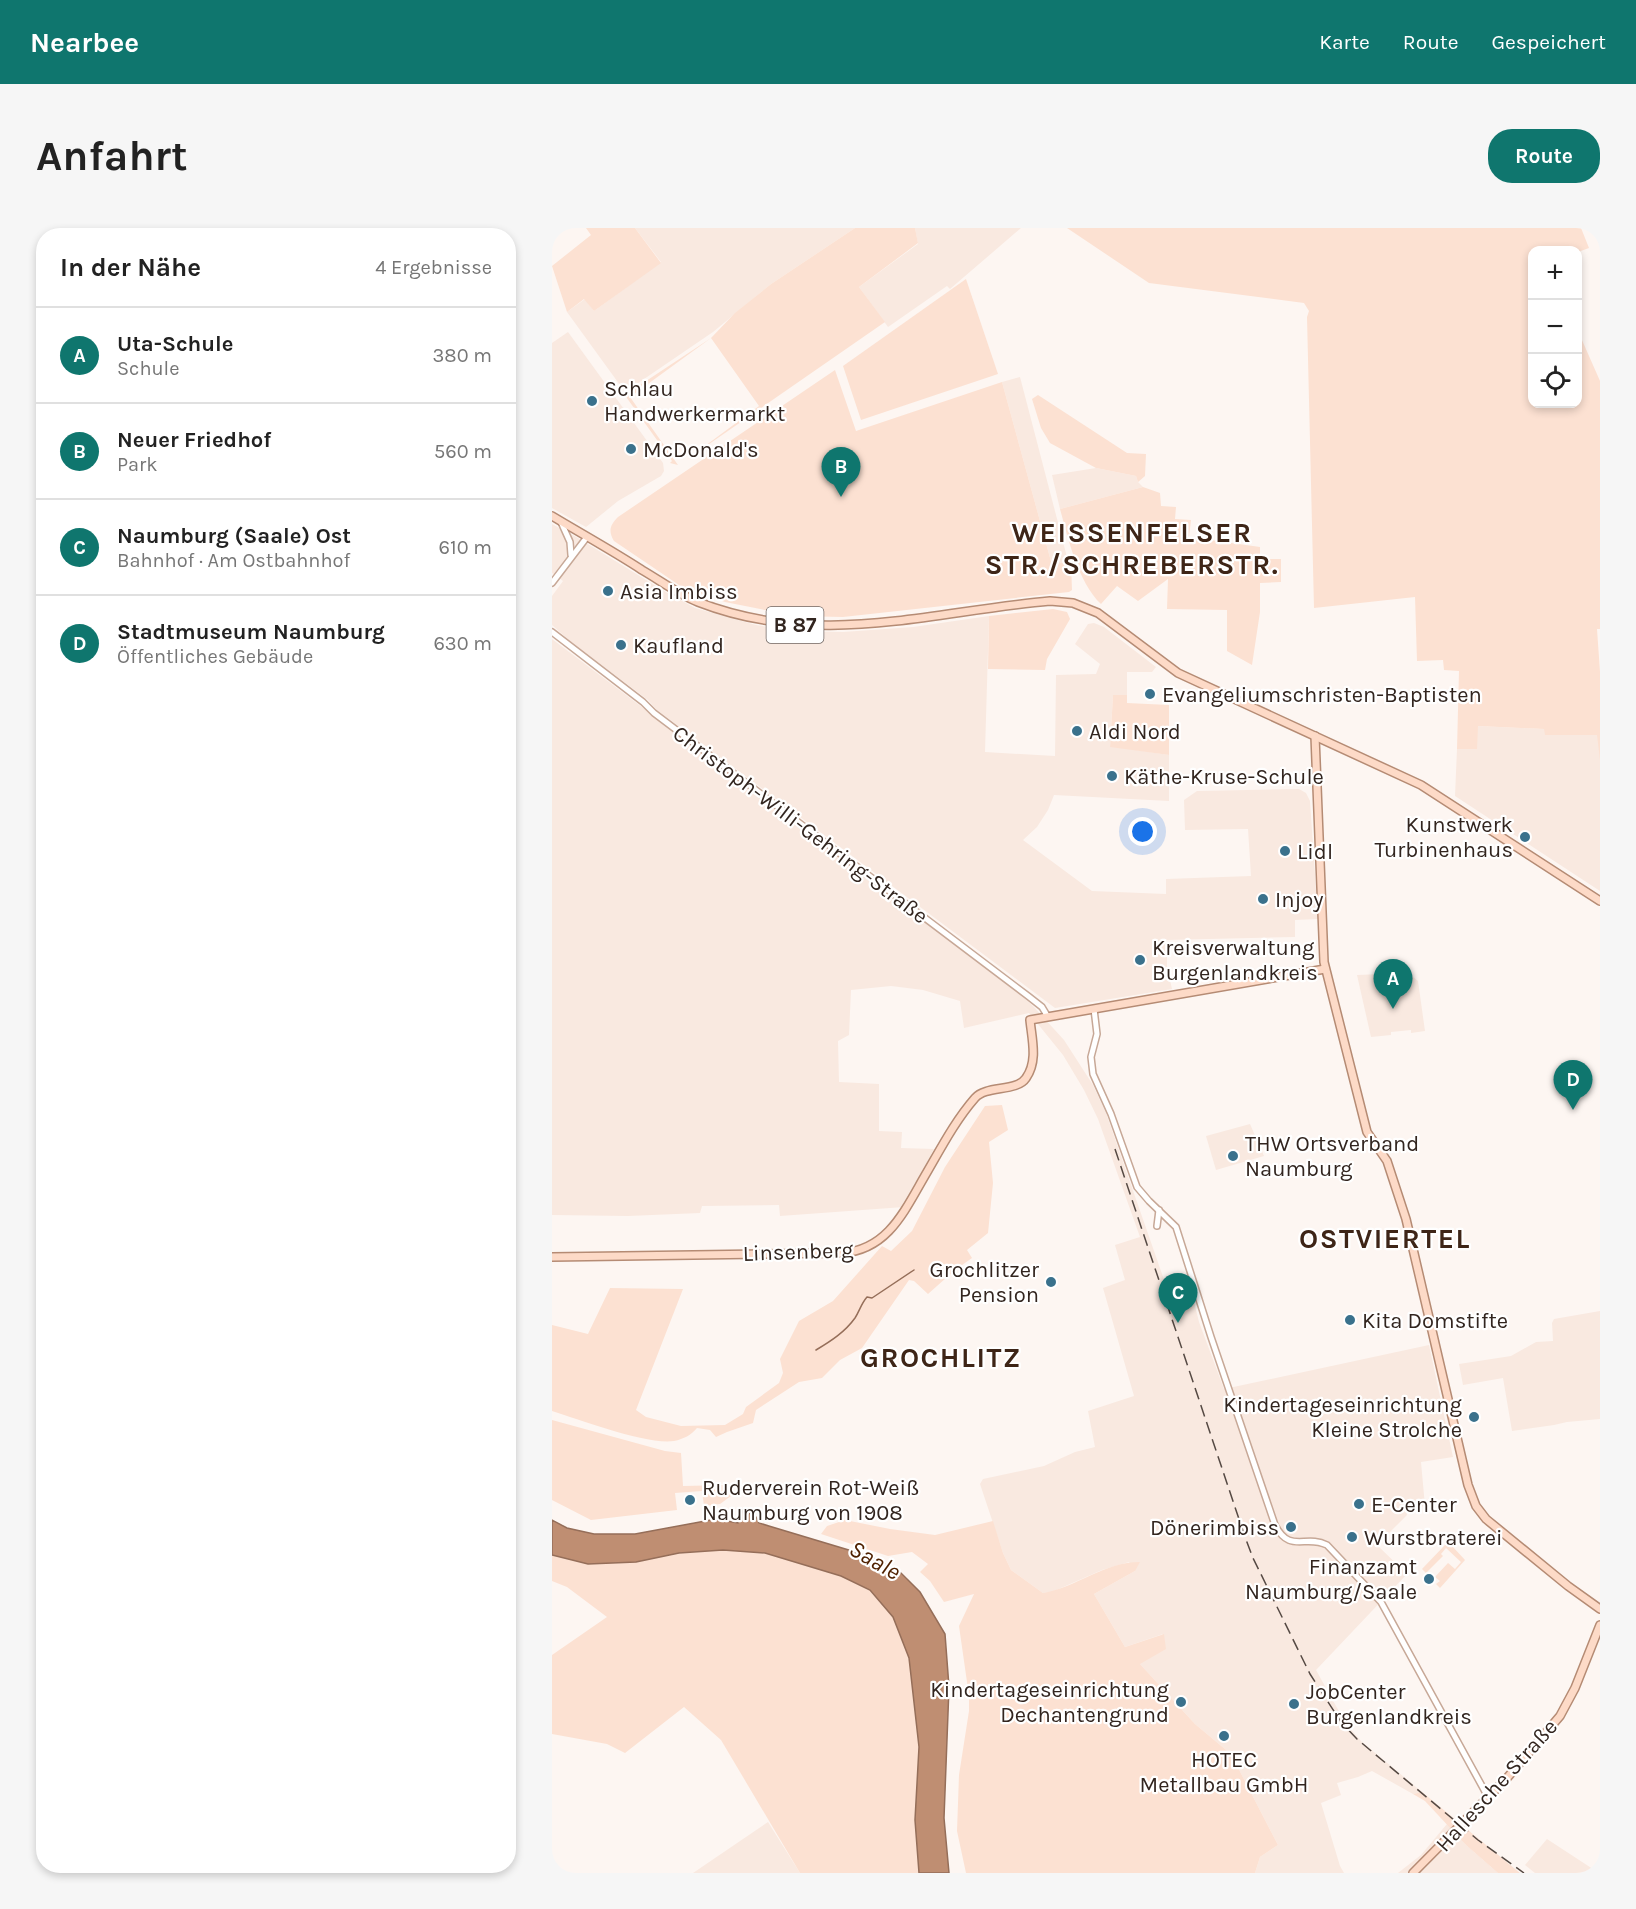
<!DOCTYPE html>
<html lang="de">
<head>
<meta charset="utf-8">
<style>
	body { margin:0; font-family:Karla,sans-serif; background:#f6f6f6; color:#222 }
	.controls { position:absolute; right:18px; top:18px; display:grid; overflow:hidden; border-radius:12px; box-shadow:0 3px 9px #0003 }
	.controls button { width:54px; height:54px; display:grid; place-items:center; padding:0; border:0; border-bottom:2px solid #e0e0e0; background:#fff; color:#222; font:30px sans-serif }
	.you { position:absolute; left:591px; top:604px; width:21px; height:21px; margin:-15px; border:4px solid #fff; border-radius:50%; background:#1a73e8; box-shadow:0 0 0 9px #1a73e833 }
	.badge { display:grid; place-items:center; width:39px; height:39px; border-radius:50%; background:#0f766e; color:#fff; font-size:20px; font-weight:700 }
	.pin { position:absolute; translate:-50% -50px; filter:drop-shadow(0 2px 3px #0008) }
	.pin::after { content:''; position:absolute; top:32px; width:21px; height:18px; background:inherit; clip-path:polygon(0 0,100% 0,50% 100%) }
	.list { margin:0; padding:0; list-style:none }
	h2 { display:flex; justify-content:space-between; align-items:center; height:78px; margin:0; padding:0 24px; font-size:26px }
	h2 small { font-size:20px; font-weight:400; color:#767676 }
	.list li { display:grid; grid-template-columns:39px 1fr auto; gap:18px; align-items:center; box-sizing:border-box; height:96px; padding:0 24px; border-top:2px solid #e0e0e0 }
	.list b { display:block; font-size:22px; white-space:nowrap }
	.list p { margin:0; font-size:20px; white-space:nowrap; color:#767676 }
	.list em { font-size:20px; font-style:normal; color:#767676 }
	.icon { flex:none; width:33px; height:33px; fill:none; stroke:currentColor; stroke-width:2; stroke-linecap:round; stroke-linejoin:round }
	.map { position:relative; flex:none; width:1048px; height:1645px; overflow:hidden; border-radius:24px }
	header { display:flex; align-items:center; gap:36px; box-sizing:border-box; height:84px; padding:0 30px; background:#0f766e; color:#fff }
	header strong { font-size:28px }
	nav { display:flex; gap:33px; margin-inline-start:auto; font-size:21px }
	.intro { display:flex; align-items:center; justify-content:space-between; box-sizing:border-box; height:144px; padding:0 36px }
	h1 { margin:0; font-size:42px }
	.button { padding:15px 27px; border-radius:24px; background:#0f766e; color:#fff; font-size:21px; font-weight:700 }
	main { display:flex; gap:36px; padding:0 36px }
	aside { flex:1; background:#fff; border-radius:24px; box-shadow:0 3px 9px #0003 }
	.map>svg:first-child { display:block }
</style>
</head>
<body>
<header>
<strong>Nearbee</strong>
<nav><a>Karte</a><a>Route</a><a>Gespeichert</a></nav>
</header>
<div class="intro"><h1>Anfahrt</h1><a class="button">Route</a></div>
<main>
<aside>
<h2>In der Nähe<small>4 Ergebnisse</small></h2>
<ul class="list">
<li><span class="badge">A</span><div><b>Uta-Schule</b><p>Schule</p></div><em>380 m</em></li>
<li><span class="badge">B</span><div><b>Neuer Friedhof</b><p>Park</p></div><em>560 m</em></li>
<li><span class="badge">C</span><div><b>Naumburg (Saale) Ost</b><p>Bahnhof · Am Ostbahnhof</p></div><em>610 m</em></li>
<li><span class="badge">D</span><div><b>Stadtmuseum Naumburg</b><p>Öffentliches Gebäude</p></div><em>630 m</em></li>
</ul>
</aside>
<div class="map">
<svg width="1048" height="1645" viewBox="0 0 1048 1645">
	<rect width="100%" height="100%" fill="#fdf6f2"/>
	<!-- built -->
	<g fill="#f9e9e0">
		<polygon points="83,0 303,0 219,56 161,104 73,164 15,84 33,71 42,83 109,34"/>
		<polygon points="363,0 469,0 398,61 395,58 336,99 307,59 366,16"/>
		<polygon points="16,104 111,235 112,243 109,248 66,273 34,299 0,280 0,115"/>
		<polygon points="468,149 516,333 500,337 450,154"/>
		<polygon points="544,240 584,248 586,254 591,259 508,281 500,247"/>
		<polygon points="0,296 26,310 112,363 143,380 204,397 240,403 291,404 361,399 437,388 433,524 503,528 504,447 544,446 548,436 523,416 536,396 542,395 552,399 604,439 600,444 575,444 575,467 561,467 558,518 617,527 617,573 502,567 496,582 485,599 471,612 540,663 614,666 614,651 699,648 696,601 633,602 632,572 645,563 747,561 754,565 758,573 766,691 743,692 743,709 615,712 615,738 620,761 503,780 105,482 96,472 19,414 0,397 0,368 11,353 0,345"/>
		<polygon points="0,411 460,759 481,778 512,812 541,857 554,885 617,1066 639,1062 647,1094 672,1161 877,1117 901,1229 869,1234 873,1278 854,1281 855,1287 825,1317 855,1346 764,1442 794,1496 810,1514 870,1564 861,1566 820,1543 806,1549 785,1555 789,1567 769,1575 788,1638 792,1645 703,1645 708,1629 726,1617 679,1526 643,1496 587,1435 611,1406 573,1419 542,1366 583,1343 577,1334 550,1342 500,1364 491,1365 459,1342 451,1325 428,1256 431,1251 492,1238 523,1224 543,1219 536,1183 582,1168 551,1060 573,1052 563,1017 588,1009 546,891 532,862 511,827 477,785 412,800 408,773 371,762 339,758 299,762 297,807 286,813 287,854 327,856 327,903 350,904 349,920 382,921 352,979 228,988 227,977 150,978 148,985 76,988 0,987"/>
		<polygon points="925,498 993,501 993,507 1048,507 1048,663 903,568 905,521 925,521"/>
		<polygon points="856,745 866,753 873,803 859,805 859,802 839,804 839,807 819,809 805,747"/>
		<polygon points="698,896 712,928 664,942 654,908"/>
		<polygon points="1048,1083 1048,1191 1015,1194 1002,1197 960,1203 951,1150 911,1157 907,1136 959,1128 984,1114 1001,1113 1000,1095 1002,1091"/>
		<polygon points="216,1594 248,1645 141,1645"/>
		<polygon points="895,1596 914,1617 946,1645 846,1645 869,1627"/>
		<polygon points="995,1611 1047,1645 983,1645 973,1637"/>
	</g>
	<!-- green -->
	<g fill="#fce1d2">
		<polygon points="34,0 83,0 109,35 42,83 32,71 15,84 0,38 39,7"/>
		<polygon points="303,0 363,0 366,15 307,59 333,94 134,232 207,178 159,110 78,169 126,237 118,235 120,233 72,166 82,161 159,110 183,85 219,56"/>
		<polygon points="515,0 1029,0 1037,20 1026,24 981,22 981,176 1026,176 1026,103 1048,153 1048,401 1045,401 1048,444 1048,532 1045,507 993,507 992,501 926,498 925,521 905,521 907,443 892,442 891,432 865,433 863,369 762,380 755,89 757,83 752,75 597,55"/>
		<polygon points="414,51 446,146 309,192 291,138"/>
		<path d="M283,142L304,203L450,154L500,337L516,333L519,336L520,362L517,364L291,389L243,388L173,374L142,363L127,357L62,313C56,303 58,297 66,289Z"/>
		<polygon points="486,167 575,225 594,226 593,248 586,254 584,248 544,240 498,215 489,200 480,171"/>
		<path d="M591,259L608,265L609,278L624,279L623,291L639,292L637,309L708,319V331H729V354L708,355V384L700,437L675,423V382L615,381L616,351L586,373L565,358L549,376C526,354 516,310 508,281Z"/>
		<polygon points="501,381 515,384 518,391 495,431 493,442 436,441 437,388"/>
		<polygon points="561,467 575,467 575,475 617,477 617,527 558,519"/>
		<path d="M450,877L456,902L437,914L441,955L436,1005L415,1022L420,1030L403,1042L376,1066L362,1053L357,1052L310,1120L288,1132L270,1150L247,1154L204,1182L201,1195L175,1204L164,1209L158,1202L145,1200C139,1207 132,1211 122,1213C94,1217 29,1192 0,1183V1097L36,1106L58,1060L131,1061L84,1182L94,1189L129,1198L173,1197L191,1186L194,1179L227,1155L231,1145L228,1131L247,1093L281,1073L330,1018L339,1023L360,1003L393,939L433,878Z"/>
		<polygon points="0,1192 113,1223 129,1225 131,1258 175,1257 179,1268 168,1276 152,1278 150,1263 123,1265 125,1282 39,1292 0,1272"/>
		<path d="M293,1292L338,1301L383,1307L441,1293L451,1325L459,1342L491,1365C525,1359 552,1334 588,1334L583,1343L542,1366L573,1419L612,1406L614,1421L588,1436L643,1496L679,1526L726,1617L708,1629L703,1645H414L405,1603L407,1547L417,1483V1468L407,1398L422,1366L392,1374L378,1353L368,1344L376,1336L360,1324L336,1328L269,1306L275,1298Z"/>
		<polygon points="893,1317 900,1318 913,1332 888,1360 884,1356 888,1353 883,1349 896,1335 903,1341 909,1334 894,1320 889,1326 891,1328 874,1345 870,1341"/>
		<polygon points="171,1322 213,1325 289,1348 318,1362 341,1389 357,1430 367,1519 363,1592 367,1645 248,1645 169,1512 132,1479 73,1525 55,1516 0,1506 0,1427 55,1389 15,1359 0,1353 0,1327 36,1336 84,1334 127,1325"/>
		<polygon points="870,1564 968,1645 946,1645 914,1617 873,1573 861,1566"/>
	</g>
	<!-- water -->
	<polygon fill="#bf8e72" stroke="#956e59" stroke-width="1.5" points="191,1282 204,1289 207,1295 320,1329 349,1345 368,1364 393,1406 397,1459 392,1590 397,1645 367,1645 363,1592 367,1519 357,1430 341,1389 318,1362 289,1348 213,1325 171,1322 127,1325 84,1334 36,1336 0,1327 0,1292 15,1300 42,1306 83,1306 164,1291 186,1295"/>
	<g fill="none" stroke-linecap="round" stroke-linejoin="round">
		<!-- stream -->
		<path stroke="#956e59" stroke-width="1.5" d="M264,1122C279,1113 293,1104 303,1090C308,1082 309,1076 315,1069L320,1070L362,1042"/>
		<defs>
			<g id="minor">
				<polyline points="9,294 18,314 19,327"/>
				<polyline points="0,355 35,309"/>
				<polyline points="0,404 91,474 102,485 476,768 490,779 496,789"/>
				<path d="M542,781L545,806L539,829L541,846L559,886L585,959L597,973L624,999L659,1109L723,1297C738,1326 753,1306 775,1317L829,1374L936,1569"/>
				<polyline points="605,998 607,982"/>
			</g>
			<g id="major">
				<path d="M0,288C30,306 61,323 90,342C109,353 126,366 146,374C267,421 375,384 498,373L521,375L546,385L626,445L869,557L1048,673"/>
				<polyline points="763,508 772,734 815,904 835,933 854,991 916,1257 924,1278 934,1291 1016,1358 1048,1381"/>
				<path d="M0,1029L290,1025C334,1022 351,986 371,951C387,924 402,894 423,870C434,857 465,864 474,850C486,833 480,812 478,792L773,741"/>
				<polyline points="861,1645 955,1550 1008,1488 1023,1460 1048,1397"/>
			</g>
		</defs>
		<!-- minor casing -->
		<use href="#minor" stroke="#c7a897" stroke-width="8"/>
		<!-- major casing -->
		<use href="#major" stroke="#b58b74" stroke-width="10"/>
		<!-- minor -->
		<use href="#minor" stroke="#fff" stroke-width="5"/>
		<!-- major -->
		<use href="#major" stroke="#fddac7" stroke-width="7"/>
		<!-- rail -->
		<polyline stroke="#554943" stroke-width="1.5" stroke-dasharray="12 6" stroke-linecap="butt" points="563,921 693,1309 701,1330 758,1446 789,1494 805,1511 830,1532 926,1612 972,1645"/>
	</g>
	<!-- markers -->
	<g fill="#3a718c" stroke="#fff" stroke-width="2">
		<circle cx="40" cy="173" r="6"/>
		<circle cx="79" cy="221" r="6"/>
		<circle cx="56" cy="363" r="6"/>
		<circle cx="69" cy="417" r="6"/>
		<circle cx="598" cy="466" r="6"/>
		<circle cx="525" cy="503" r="6"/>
		<circle cx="560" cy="548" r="6"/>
		<circle cx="973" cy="609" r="6"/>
		<circle cx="733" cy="623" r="6"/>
		<circle cx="711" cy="671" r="6"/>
		<circle cx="588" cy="732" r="6"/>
		<circle cx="681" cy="928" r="6"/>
		<circle cx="499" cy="1054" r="6"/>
		<circle cx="798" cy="1092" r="6"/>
		<circle cx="922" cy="1189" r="6"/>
		<circle cx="138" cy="1272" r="6"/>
		<circle cx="807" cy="1276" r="6"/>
		<circle cx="739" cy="1299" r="6"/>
		<circle cx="800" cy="1309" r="6"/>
		<circle cx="877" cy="1351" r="6"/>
		<circle cx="629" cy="1474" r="6"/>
		<circle cx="742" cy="1476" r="6"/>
		<circle cx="672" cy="1508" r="6"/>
	</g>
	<g text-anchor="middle" stroke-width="4.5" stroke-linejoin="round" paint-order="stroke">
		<!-- shield labels -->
		<rect fill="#fff" stroke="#706662" stroke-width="1.5" x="214.5" y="379" width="57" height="36" rx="4.5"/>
		<g font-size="21" font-weight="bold" fill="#32251f">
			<text x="243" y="404">B 87</text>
		</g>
		<!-- poi labels -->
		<g font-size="22" fill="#32251f" stroke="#fff" text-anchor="start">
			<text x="52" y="168">Schlau<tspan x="52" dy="25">Handwerkermarkt</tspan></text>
			<text x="91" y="229">McDonald's</text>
			<text x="68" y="371">Asia Imbiss</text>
			<text x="81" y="425">Kaufland</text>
			<text x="610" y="474">Evangeliumschristen-Baptisten</text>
			<text x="537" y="511">Aldi Nord</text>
			<text x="572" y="556">Käthe-Kruse-Schule</text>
			<text x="961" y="604" text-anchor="end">Kunstwerk<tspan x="961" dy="25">Turbinenhaus</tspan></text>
			<text x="745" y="631">Lidl</text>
			<text x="723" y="679">Injoy</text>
			<text x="600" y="727">Kreisverwaltung<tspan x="600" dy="25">Burgenlandkreis</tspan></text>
			<text x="693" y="923">THW Ortsverband<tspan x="693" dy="25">Naumburg</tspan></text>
			<text x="487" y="1049" text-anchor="end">Grochlitzer<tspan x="487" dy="25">Pension</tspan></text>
			<text x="810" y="1100">Kita Domstifte</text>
			<text x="910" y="1184" text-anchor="end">Kindertageseinrichtung<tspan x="910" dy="25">Kleine Strolche</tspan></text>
			<text x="150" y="1267">Ruderverein Rot-Weiß<tspan x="150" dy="25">Naumburg von 1908</tspan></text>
			<text x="819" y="1284">E-Center</text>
			<text x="727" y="1307" text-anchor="end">Dönerimbiss</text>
			<text x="812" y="1317">Wurstbraterei</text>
			<text x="865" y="1346" text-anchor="end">Finanzamt<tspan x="865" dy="25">Naumburg/Saale</tspan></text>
			<text x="617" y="1469" text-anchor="end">Kindertageseinrichtung<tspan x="617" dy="25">Dechantengrund</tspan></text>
			<text x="754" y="1471">JobCenter<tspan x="754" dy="25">Burgenlandkreis</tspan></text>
			<text x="672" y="1539" text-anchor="middle">HOTEC<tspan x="672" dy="25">Metallbau GmbH</tspan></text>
		</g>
		<!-- street labels -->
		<g font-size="22" fill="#32251f" stroke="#fff">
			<text transform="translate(249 596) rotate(37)" y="8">Christoph-Willi-Gehring-Straße</text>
			<text transform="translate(246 1023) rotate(-2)" y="8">Linsenberg</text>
			<text transform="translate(944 1557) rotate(-48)" y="8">Hallesche Straße</text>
		</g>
		<!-- water labels -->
		<g font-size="24" font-style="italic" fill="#4f2100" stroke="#fff">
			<text transform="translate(323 1332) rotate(30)" y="8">Saale</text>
		</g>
		<!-- district labels -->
		<g font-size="28" font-weight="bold" letter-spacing="1.5" fill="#3e2517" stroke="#fff">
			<text x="580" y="314">WEISSENFELSER<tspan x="580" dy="32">STR./SCHREBERSTR.</tspan></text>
			<text x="833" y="1020">OSTVIERTEL</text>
			<text x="389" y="1139">GROCHLITZ</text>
		</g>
	</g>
</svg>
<div class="controls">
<button>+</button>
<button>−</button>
<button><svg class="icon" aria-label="locate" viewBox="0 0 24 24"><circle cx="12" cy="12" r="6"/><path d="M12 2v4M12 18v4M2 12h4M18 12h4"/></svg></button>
</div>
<div class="you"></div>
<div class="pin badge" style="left:841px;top:781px">A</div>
<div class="pin badge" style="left:289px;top:269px">B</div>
<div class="pin badge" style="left:626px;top:1095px">C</div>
<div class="pin badge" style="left:1021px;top:882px">D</div>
</div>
</main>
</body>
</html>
